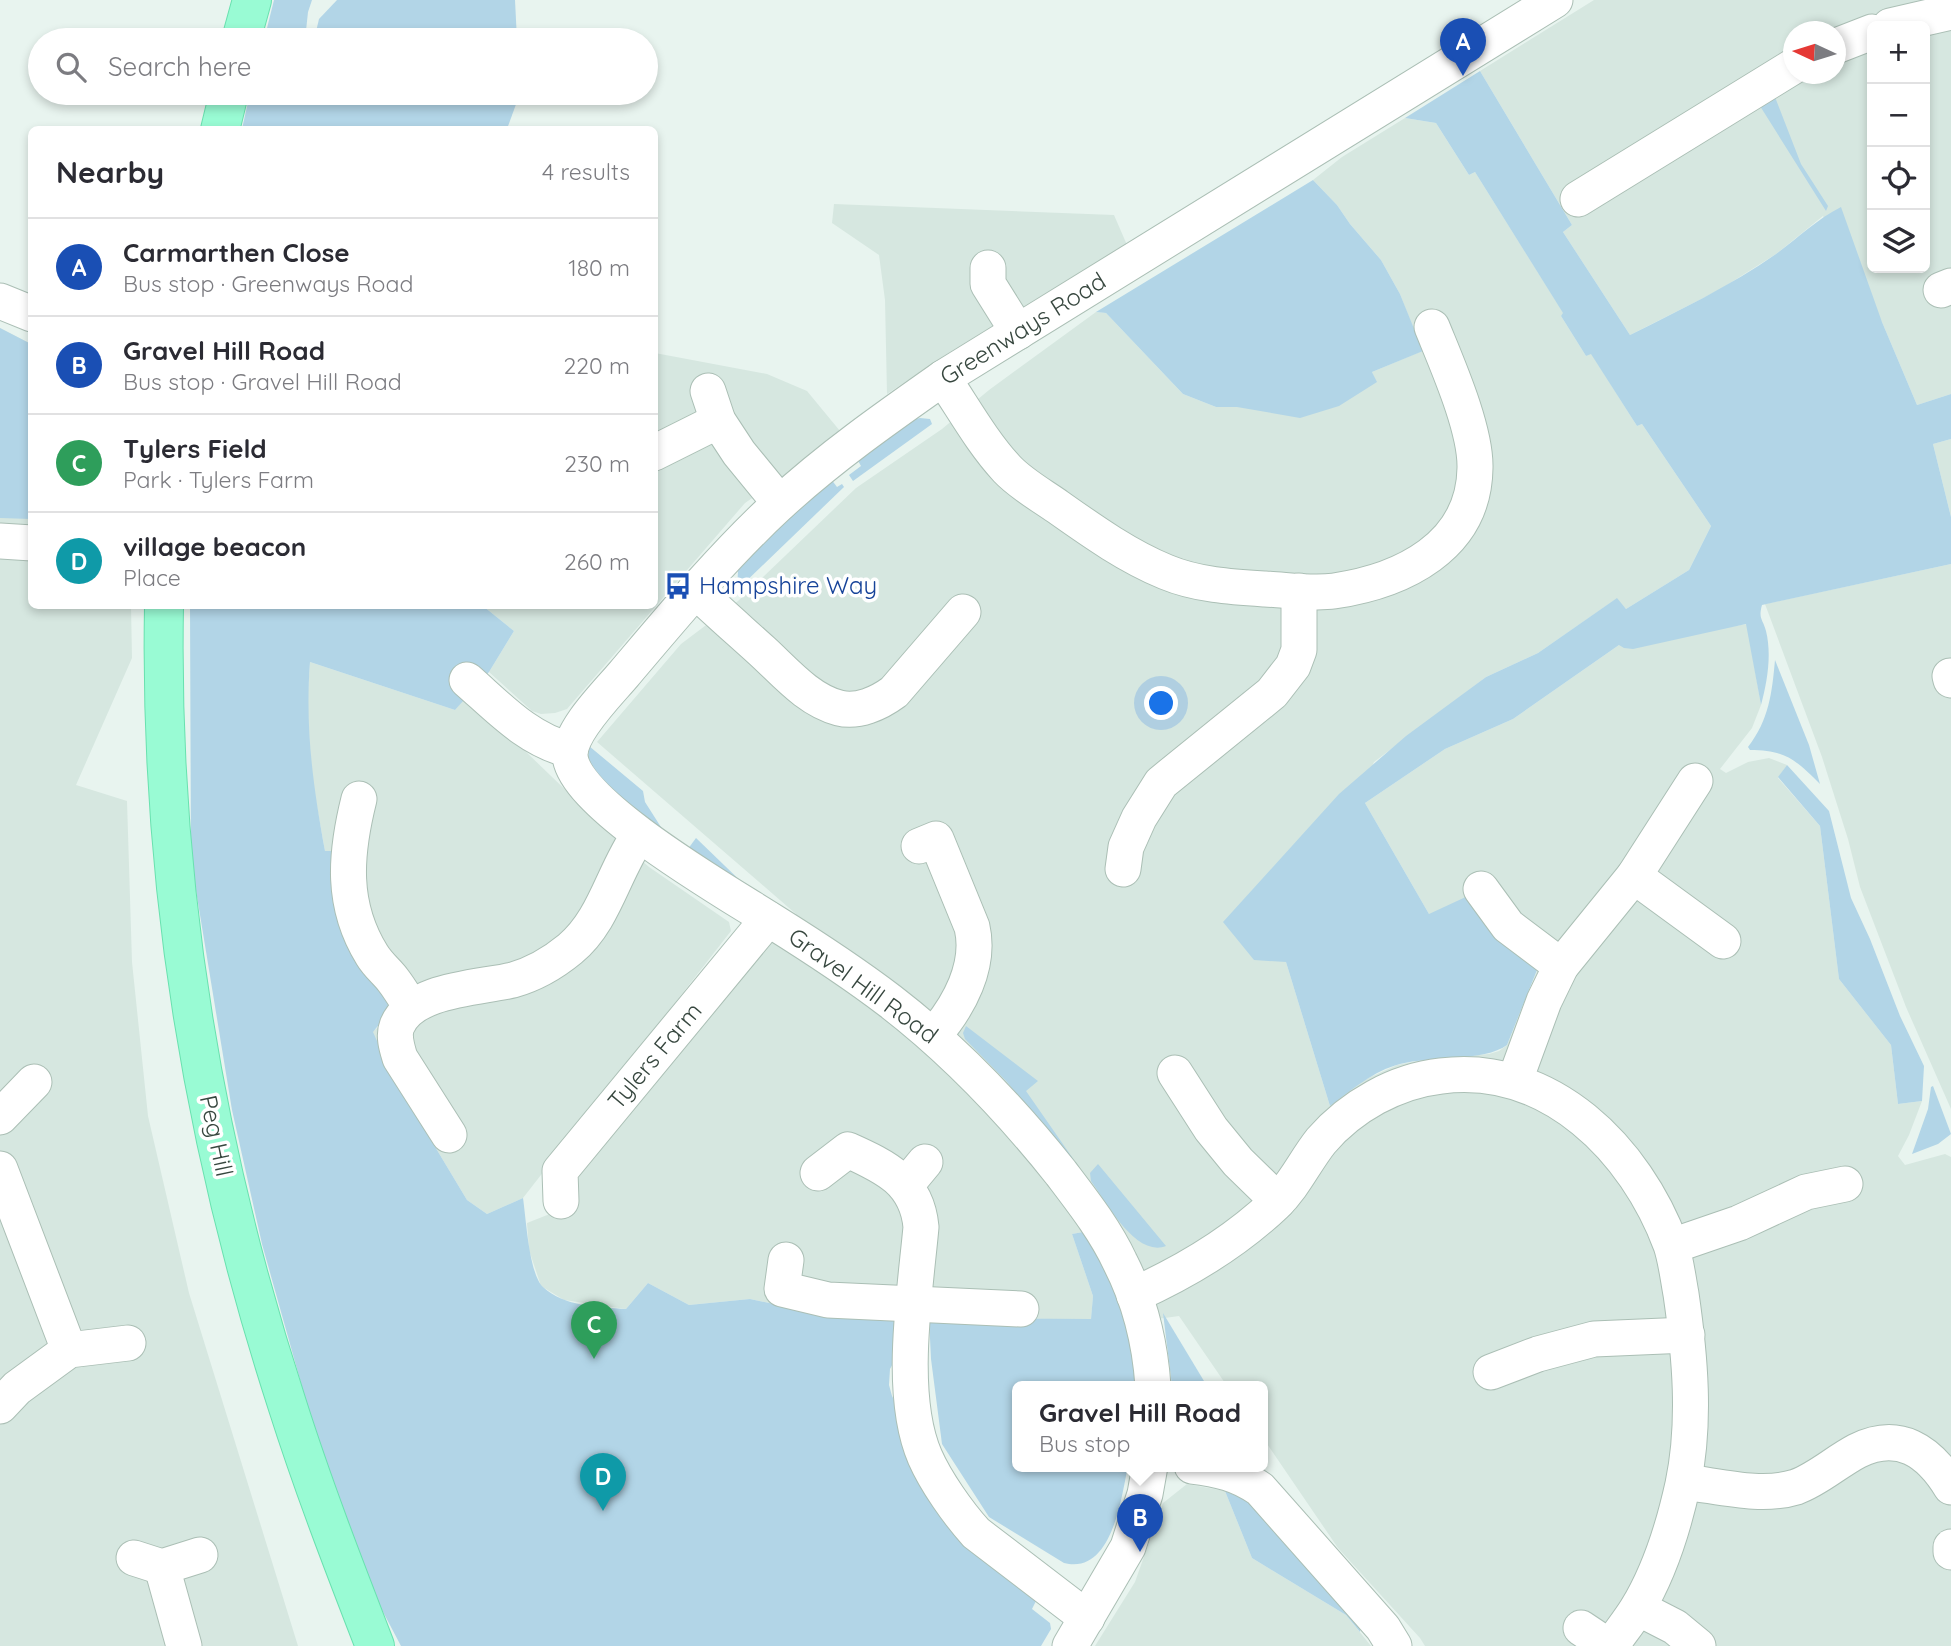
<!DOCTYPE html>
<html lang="en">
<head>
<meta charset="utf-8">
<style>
	body { margin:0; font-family:Quicksand,sans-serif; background:#f2f2f3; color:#2b2b33 }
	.controls { position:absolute; right:21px; top:21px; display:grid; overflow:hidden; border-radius:10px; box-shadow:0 4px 10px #0003 }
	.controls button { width:63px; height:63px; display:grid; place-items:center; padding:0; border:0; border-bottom:2px solid #e1e1e2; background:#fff; color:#2b2b33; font:35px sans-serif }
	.compass { position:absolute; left:1783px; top:21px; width:63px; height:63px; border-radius:50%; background:#fff; box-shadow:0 4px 10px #0003; rotate:274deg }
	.you { position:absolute; left:1162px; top:704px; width:24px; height:24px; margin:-18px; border:5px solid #fff; border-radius:50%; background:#1a73e8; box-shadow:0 0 0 10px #1a73e833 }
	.badge { display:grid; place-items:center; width:46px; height:46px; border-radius:50%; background:#26852d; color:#fff; font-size:23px; font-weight:700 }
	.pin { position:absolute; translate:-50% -58px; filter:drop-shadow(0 2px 4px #0008) }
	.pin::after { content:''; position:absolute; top:37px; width:24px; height:21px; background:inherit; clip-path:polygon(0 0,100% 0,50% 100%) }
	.popup { position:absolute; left:1012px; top:1381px; width:256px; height:91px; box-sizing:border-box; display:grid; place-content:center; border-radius:10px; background:#fff; filter:drop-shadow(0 2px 5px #0005); font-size:23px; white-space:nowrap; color:#7c7c81 }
	.popup b { font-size:26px; color:#2b2b33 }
	.popup::after { content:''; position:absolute; left:50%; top:100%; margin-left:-14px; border:14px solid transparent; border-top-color:#fff }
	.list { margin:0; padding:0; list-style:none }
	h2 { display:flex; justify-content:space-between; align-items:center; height:91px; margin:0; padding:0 28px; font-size:30px }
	h2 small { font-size:23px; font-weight:400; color:#7c7c81 }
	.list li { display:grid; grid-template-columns:46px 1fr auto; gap:21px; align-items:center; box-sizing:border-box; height:98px; padding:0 28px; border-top:2px solid #e1e1e2 }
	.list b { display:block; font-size:26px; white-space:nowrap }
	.list p { margin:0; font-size:23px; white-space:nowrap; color:#7c7c81 }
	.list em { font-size:23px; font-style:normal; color:#7c7c81 }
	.icon { flex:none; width:38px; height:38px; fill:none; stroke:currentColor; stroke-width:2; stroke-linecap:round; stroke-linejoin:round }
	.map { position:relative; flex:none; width:1951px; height:1646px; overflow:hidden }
	.search { position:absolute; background:#fff; box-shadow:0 4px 10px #0003; left:28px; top:28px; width:630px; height:77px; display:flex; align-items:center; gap:18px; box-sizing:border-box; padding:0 24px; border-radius:38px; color:#7c7c81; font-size:26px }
	.panel { position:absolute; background:#fff; box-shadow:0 4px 10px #0003; left:28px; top:126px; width:630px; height:483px; border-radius:10px }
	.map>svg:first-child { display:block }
</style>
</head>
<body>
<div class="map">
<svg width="1951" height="1646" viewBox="0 0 1951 1646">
	<rect width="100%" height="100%" fill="#e8f4ef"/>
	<!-- residential -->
	<g fill="#d6e7e0" fill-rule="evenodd">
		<path d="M1594,0H1951V394L1917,405L1882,322L1823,216L1776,254L1719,290L1630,335L1563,232L1572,225L1480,71ZM1872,26H1925V268H1872ZM1794,32H1836V74H1794Z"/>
		<polygon points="1405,118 1436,123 1469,175 1475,172 1564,314 1561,316 1586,356 1591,353 1637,426 1642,424 1711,526 1689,570 1626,609 1616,599 1538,653 1486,677 1374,762 1286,962 1330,1106 1364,1080 1397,1065 1427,1059 1489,1054 1499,1051 1507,1045 1537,971 1536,962 1429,914 1365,803 1445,749 1513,719 1619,645 1747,624 1761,705 1752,728 1720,769 1726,773 1748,762 1769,758 1787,765 1778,778 1820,826 1839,979 1891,1045 1898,1104 1922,1101 1909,1135 1898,1156 1905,1165 1945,1154 1951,1157 1951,1646 1425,1646 1420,1638 1338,1548 1263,1438 1262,1386 1227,1386 1179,1316 1129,1323 1083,1232 1072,1234 1093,1296 1091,1320 823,1314 750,1299 689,1305 648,1283 626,1309 564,1300 541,1286 529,1250 527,1223 575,1204 581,1164 796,914 597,742 681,644 738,601 856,488 942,429 989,390 1096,312 1106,313 1183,394 1216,407 1237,407 1376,382 1372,372 1422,351 1400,294 1381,260 1350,224 1337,205 1313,180 1342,157"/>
		<polygon points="834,204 1114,215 1127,245 950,352 887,394 885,300 879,255 832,223"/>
		<polygon points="0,328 31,344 32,606 131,606 132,658 76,785 127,801 132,962 148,1116 189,1293 298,1646 0,1646"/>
		<polygon points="655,353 767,374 807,391 840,431 796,468 745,503 567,709 555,713 541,714 532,711 489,672 514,631 483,606 654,606"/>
		<polygon points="1951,439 1951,517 1933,444"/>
		<polygon points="1951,564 1951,1109 1906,1007 1860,887 1848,839 1822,757 1765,604"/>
		<polygon points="310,662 455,710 467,695 606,829 649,867 729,922 731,931 523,1198 487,1214 467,1200 392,1075 372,1032 381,1025 325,851 312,779 307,706"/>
		<polygon points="1187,1484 1225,1491 1252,1558 1346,1615 1371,1646 1095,1646 1135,1582 1163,1503"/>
	</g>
	<!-- green -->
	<g fill="#b2d5e7">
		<polygon points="274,0 312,0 308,12 305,40 264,40"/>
		<polygon points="337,0 515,0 517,40 314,40 319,19"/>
		<path d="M1480,71L1572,225L1563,232L1630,335C1680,310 1730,286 1776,254C1798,238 1817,219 1841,207L1882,322L1917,405L1951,394V439L1933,444L1951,517V564L1762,605C1758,619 1763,619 1766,631C1772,655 1767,683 1761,705L1746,624L1633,649L1624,648L1619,645L1513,719L1445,749L1365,803L1429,914L1470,895L1536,962L1537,970L1507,1045C1484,1062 1430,1056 1400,1064C1373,1071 1352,1090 1330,1106L1286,962L1254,960L1223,922L1339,794L1406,736L1486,677L1538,653L1617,598L1626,609L1689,570L1711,526L1642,424L1637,426L1591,354L1586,356L1561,316L1563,313L1475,172L1469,175L1436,123L1405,118Z"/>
		<polygon points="250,93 518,93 519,96 507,129 242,129"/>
		<polygon points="1775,97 1801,164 1828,206 1826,211 1760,106"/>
		<polygon points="1313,180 1337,205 1350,224 1381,260 1400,294 1423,351 1372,372 1377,382 1339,406 1300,418 1237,407 1216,407 1183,394 1106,313 1096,312"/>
		<polygon points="0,328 31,344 31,519 0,518"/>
		<polygon points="920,418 930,419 932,424 853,481 849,475 861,466 857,459 911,420"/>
		<polygon points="831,479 837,487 842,484 844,487 737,590 738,571 744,559"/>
		<path d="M190,606H483L514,631L489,672L455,710L310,662C305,729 313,785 325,851H336L388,1005L385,1017L373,1032L392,1075L467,1200L487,1214L523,1198C526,1218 529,1274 543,1287C564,1307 599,1307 626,1309L648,1283L689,1305L750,1299L823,1314L898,1317L897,1356L890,1369L889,1385L892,1396L974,1553L1036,1601L1032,1609L1050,1623L1051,1629L1041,1646H401L381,1608L341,1506L306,1401L262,1244L232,1110L191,860Z"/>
		<path d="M1775,660L1809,745L1820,784C1796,760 1785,750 1750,750L1748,747C1769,720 1772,693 1775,660Z"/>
		<polygon points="589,746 643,791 645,802 666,835 595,777 588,757"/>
		<polygon points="1787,765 1829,811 1851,898 1870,939 1900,1016 1924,1066 1922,1101 1898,1104 1891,1045 1839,979 1820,826 1778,777"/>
		<polygon points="696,838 754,894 685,853"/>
		<polygon points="966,1026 1038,1081 1026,1091 1074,1160 1069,1158 1007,1082 965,1039 963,1033"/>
		<polygon points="1933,1086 1951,1134 1938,1144 1912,1154 1928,1109 1931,1087"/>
		<path d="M1098,1164L1166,1246C1136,1258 1106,1202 1091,1181L1090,1173Z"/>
		<path d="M1083,1232L1110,1271L1128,1323L1140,1383L1133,1386H1018V1466H1128C1121,1499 1112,1575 1064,1563L989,1517L942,1444L931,1359L929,1318L1091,1319L1093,1296L1072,1234Z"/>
		<polygon points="1163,1313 1207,1386 1172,1386"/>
		<polygon points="1225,1491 1246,1500 1361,1624 1360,1632 1346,1615 1252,1558"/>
	</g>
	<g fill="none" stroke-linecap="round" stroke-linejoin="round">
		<defs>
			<g id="minor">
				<polyline points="1890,26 1951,12"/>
				<polyline points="1836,46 1872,32"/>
				<polyline points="1578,199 1794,66"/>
				<polyline points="988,268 988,284 1018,332"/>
				<polyline points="1941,290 1951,286"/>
				<polyline points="0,301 32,314"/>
				<path d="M943,378C964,409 982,442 1007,469C1021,484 1041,495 1058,507C1092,531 1127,556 1166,572C1197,585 1232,587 1265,589C1287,590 1312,594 1334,591C1402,581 1474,547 1475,468C1476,429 1447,364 1432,327"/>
				<polyline points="708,391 718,421 739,453 780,503"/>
				<polyline points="654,453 718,421"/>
				<polyline points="0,541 32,543"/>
				<path d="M695,590C717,611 740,631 762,651C785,672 808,700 839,708C858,713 879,703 894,692L963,612"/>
				<polyline points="1950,676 1951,680"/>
				<path d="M467,680C499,708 528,740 570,750"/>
				<path d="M359,799C345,855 341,905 372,955C378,965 387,972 393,980C400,989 405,998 411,1007"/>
				<path d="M919,846L936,839L972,927C981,966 959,1006 934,1035"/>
				<polyline points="1123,869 1126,847 1139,818 1161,783 1272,693 1293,666 1299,650 1299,591"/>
				<polyline points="1634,876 1723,941"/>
				<polyline points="1481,889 1508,926 1561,966"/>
				<polyline points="1175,1073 1211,1129 1238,1162 1278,1201"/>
				<polyline points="1515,1080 1544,1001 1561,966 1634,876 1695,781"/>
				<polyline points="0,1117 34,1082"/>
				<path d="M449,1135L400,1058C397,1048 393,1036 397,1026C412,989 479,988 513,980C534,974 553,963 570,949C605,920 613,872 639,835"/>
				<polyline points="0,1169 69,1350"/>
				<path d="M818,1173L848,1150C886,1167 917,1182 921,1227C915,1293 898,1395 925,1457C936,1482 958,1513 976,1533L1087,1618"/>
				<polyline points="906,1185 925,1162"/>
				<polyline points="561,1201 560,1171 768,919"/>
				<polyline points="1672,1246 1739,1223 1806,1192 1845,1184"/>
				<polyline points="786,1260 782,1289 828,1300 1021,1309"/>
				<path d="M1134,1295C1185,1272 1234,1243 1275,1204C1294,1186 1305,1161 1321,1141C1351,1106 1396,1081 1441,1076C1550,1062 1636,1150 1671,1245C1676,1260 1678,1278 1681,1294C1690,1356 1696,1422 1683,1484C1674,1525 1659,1573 1637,1609C1629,1622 1619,1634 1611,1646"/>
				<polyline points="1491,1372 1538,1354 1594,1339 1687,1335"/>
				<path d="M1153,1386C1150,1342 1140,1301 1120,1262C1105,1230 1083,1202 1061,1173C1010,1109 955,1051 890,1001C852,972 812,946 772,921C730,894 574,805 570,756C569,731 608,693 624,674C674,615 722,557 778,505C829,458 886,418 943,378L1555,0"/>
				<polyline points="0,1406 17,1388 69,1350 128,1343"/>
				<path d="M1192,1466C1218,1469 1239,1474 1260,1489L1383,1628L1394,1646"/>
				<path d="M1684,1482C1719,1486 1761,1498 1796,1487C1818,1479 1836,1462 1857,1451C1899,1430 1929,1451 1951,1487"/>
				<polyline points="1951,1552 1951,1547"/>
				<polyline points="134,1558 162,1567 200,1555"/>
				<polyline points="162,1567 184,1646"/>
				<polyline points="1638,1608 1675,1627 1698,1646"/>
				<polyline points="1581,1628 1608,1646"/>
				<polyline points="1070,1646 1128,1547 1145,1494 1150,1466"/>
			</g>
			<g id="major">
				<polyline points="241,40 252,0"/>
				<polyline points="220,130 229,93"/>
				<path d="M164,606C159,877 203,1146 287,1404C313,1486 344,1566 375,1646"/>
			</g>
		</defs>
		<!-- minor casing -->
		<use href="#minor" stroke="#abbfb5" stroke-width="37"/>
		<!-- major casing -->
		<use href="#major" stroke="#69e1af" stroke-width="40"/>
		<!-- minor -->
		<use href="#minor" stroke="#fff" stroke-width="35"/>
		<!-- major -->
		<use href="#major" stroke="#99fbd4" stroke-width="38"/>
	</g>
	<!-- icons -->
	<defs>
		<symbol id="bus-bare" viewBox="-9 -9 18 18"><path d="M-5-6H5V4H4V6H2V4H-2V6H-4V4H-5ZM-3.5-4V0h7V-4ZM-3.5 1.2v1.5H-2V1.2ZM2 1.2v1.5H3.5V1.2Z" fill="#1a4fb4" stroke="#fff" stroke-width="2.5" paint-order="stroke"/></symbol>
	</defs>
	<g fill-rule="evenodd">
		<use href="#bus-bare" x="659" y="567" width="38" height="38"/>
	</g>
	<g text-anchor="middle" stroke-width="7" stroke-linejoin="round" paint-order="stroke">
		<!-- street labels -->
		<g font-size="24" fill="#37473f" stroke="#fff">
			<text transform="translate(1023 329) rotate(-32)" y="8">Greenways Road</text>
			<text transform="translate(863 986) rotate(36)" y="8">Gravel Hill Road</text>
			<text transform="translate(655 1056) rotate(-50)" y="8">Tylers Farm</text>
			<text transform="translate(216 1136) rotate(78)" y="8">Peg Hill</text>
		</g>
		<!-- transit labels -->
		<g font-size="24" fill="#164399" stroke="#fff" text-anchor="start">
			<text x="699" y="594">Hampshire Way</text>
		</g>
	</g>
</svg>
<div class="controls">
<button>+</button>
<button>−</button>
<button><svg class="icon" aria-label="locate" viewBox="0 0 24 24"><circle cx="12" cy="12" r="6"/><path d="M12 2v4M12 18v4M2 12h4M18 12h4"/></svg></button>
<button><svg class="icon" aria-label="layers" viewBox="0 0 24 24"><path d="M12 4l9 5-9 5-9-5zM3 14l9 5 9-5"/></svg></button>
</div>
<svg class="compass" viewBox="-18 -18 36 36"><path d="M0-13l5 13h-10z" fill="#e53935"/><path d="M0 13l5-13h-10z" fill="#7c7c81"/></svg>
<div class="you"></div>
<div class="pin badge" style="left:1463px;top:76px;background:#1a4fb4">A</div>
<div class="pin badge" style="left:1140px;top:1552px;background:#1a4fb4">B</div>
<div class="popup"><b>Gravel Hill Road</b>Bus stop</div>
<div class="pin badge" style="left:594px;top:1359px;background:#2e9e5b">C</div>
<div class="pin badge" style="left:603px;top:1511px;background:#0f9aa8">D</div>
<div class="search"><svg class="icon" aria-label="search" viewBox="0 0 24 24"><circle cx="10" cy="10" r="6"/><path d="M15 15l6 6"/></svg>Search here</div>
<section class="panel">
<h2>Nearby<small>4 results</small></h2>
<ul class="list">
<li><span class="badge" style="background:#1a4fb4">A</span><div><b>Carmarthen Close</b><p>Bus stop · Greenways Road</p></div><em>180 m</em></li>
<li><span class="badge" style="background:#1a4fb4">B</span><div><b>Gravel Hill Road</b><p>Bus stop · Gravel Hill Road</p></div><em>220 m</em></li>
<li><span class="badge" style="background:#2e9e5b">C</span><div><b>Tylers Field</b><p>Park · Tylers Farm</p></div><em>230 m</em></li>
<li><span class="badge" style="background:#0f9aa8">D</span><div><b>village beacon</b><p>Place</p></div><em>260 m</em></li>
</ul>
</section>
</div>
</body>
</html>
